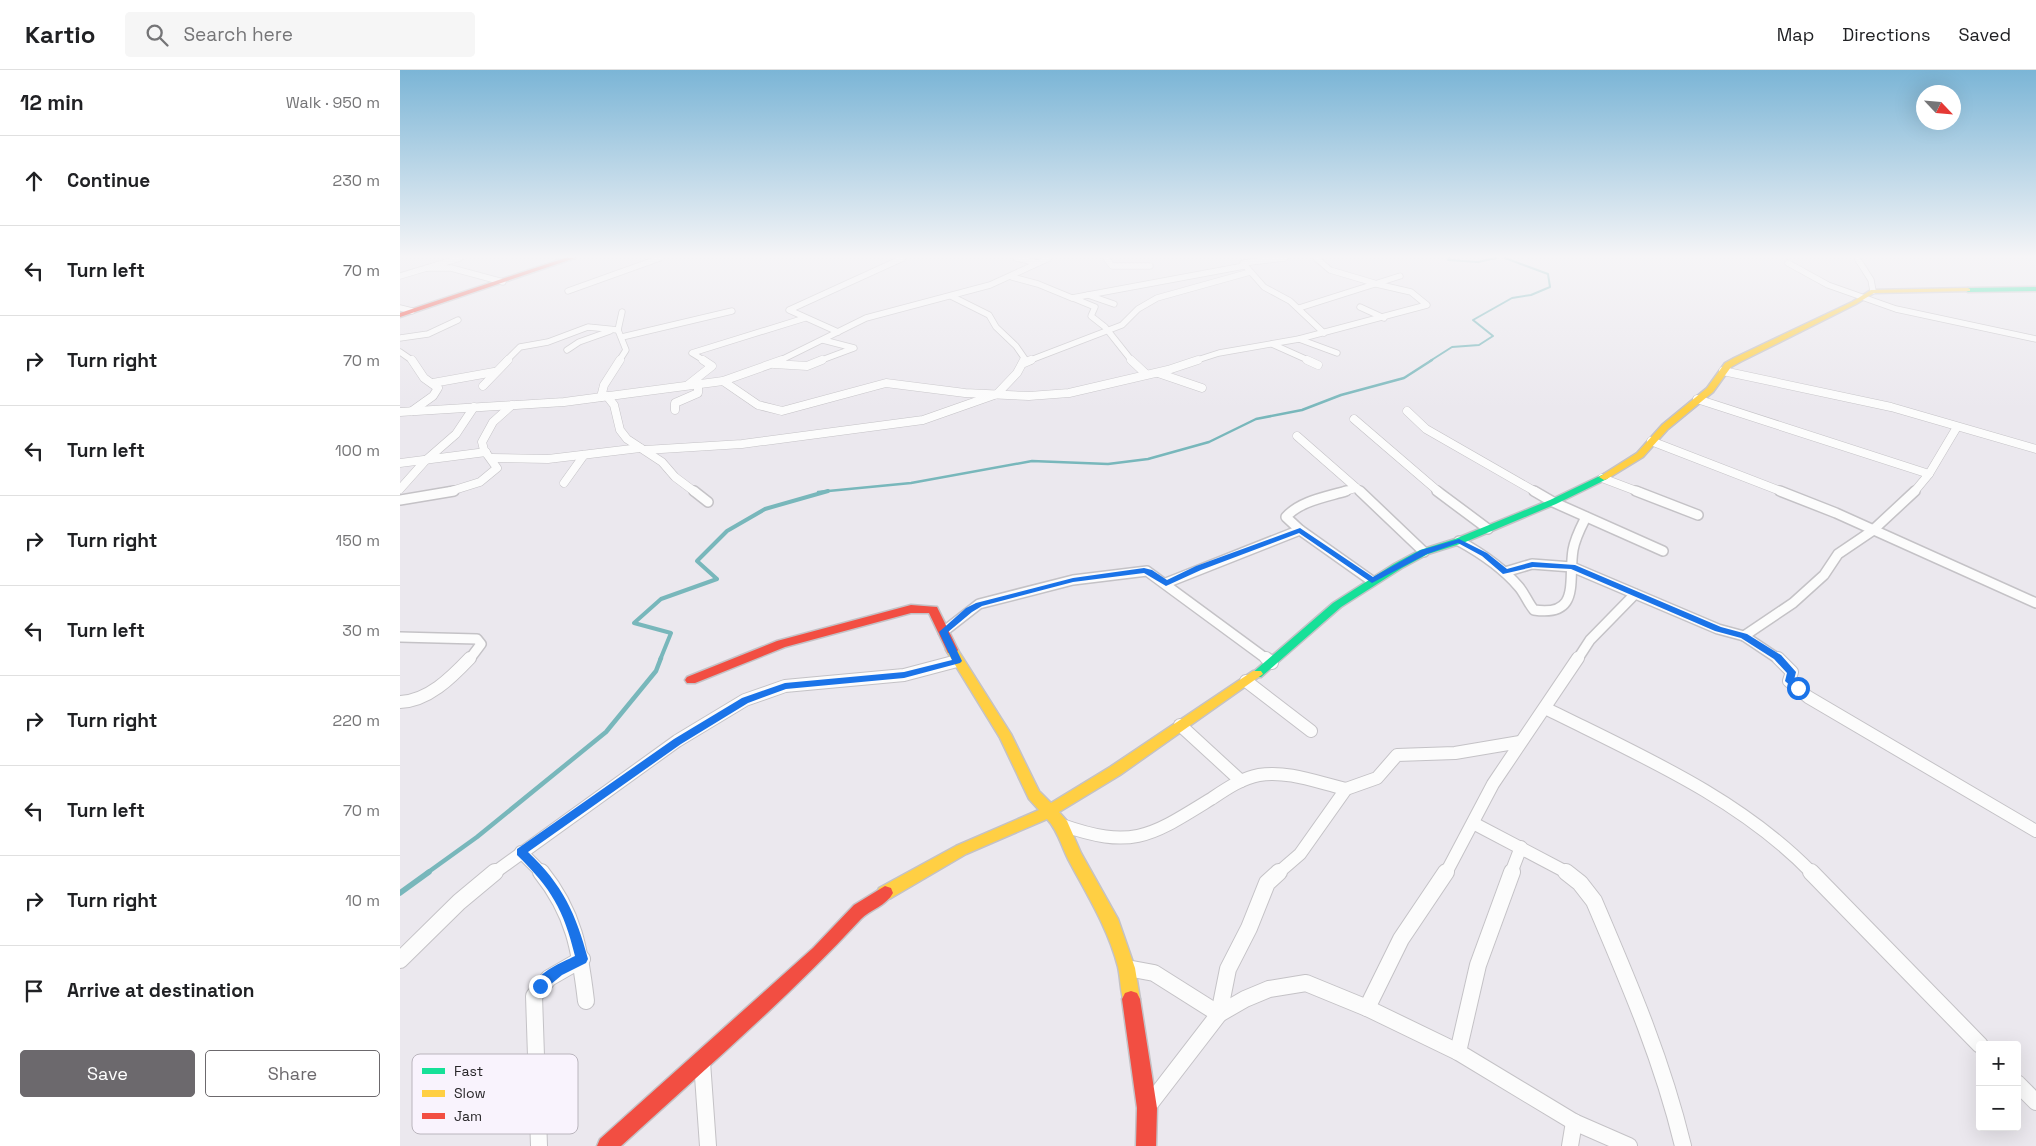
<!DOCTYPE html>
<html lang="en">
<head>
<meta charset="utf-8">
<style>
	body { margin:0; font-family:"Space Grotesk",sans-serif; background:#f6f6f6; color:#202124 }
	.controls { position:absolute; right:15px; bottom:15px; display:grid; overflow:hidden; border-radius:5px; box-shadow:0 5px 20px #0002 }
	.controls button { width:45px; height:45px; display:grid; place-items:center; padding:0; border:0; border-bottom:1px solid #e0e0e0; background:#fff; color:#202124; font:25px sans-serif }
	.compass { position:absolute; left:1516px; top:15px; width:45px; height:45px; border-radius:50%; background:#fff; box-shadow:0 5px 20px #0002; rotate:116deg }
	.stop { position:absolute; width:15px; height:15px; margin:-11px; border:4px solid #1a73e8; border-radius:50%; background:#fff }
	.stop.end { background:#1a73e8; border-color:#fff; box-shadow:0 1px 5px #0008 }
	.list { margin:0; padding:0; list-style:none }
	h2 { display:flex; justify-content:space-between; align-items:center; height:65px; margin:0; padding:0 20px; font-size:21px }
	h2 small { font-size:16px; font-weight:400; color:#757577 }
	.list li { display:grid; grid-template-columns:32px 1fr auto; gap:15px; align-items:center; box-sizing:border-box; height:90px; padding:0 20px; border-top:1px solid #e0e0e0 }
	.list b { display:block; font-size:19px; white-space:nowrap }
	.list em { font-size:16px; font-style:normal; color:#757577 }
	.actions { display:flex; gap:10px; padding:15px 20px }
	.actions a { flex:1; padding:11px 0; border:1px solid #6c696d; border-radius:5px; text-align:center; font-size:18px; color:#6c696d }
	.actions .main { background:#6c696d; color:#fff }
	.icon { flex:none; width:28px; height:28px; fill:none; stroke:currentColor; stroke-width:2; stroke-linecap:round; stroke-linejoin:round }
	.map { position:relative; flex:none; width:1636px; height:1076px; overflow:hidden }
	header { display:flex; align-items:center; gap:30px; box-sizing:border-box; height:70px; padding:0 25px; background:#fff; border-bottom:1px solid #e0e0e0 }
	header strong { font-size:24px }
	nav { display:flex; gap:28px; margin-inline-start:auto; font-size:18px }
	.search { width:350px; height:45px; background:#f6f6f6; display:flex; align-items:center; gap:12px; box-sizing:border-box; padding:0 18px; border-radius:5px; color:#757577; font-size:19px }
	main { display:flex }
	aside { flex:1; background:#fff }
	.map>svg:first-child { display:block }
</style>
</head>
<body>
<header>
<strong>Kartio</strong>
<div class="search"><svg class="icon" aria-label="search" viewBox="0 0 24 24"><circle cx="10" cy="10" r="6"/><path d="M15 15l6 6"/></svg>Search here</div>
<nav><a>Map</a><a>Directions</a><a>Saved</a></nav>
</header>
<main>
<aside>
<h2>12 min<small>Walk · 950 m</small></h2>
<ul class="list">
<li><svg class="icon" aria-label="ahead" viewBox="0 0 24 24"><path d="M12 20V5M6 11l6-6 6 6"/></svg><div><b>Continue</b></div><em>230 m</em></li>
<li><svg class="icon" aria-label="left" viewBox="0 0 24 24"><path d="M17 20v-9H6M10 6l-5 5 5 5"/></svg><div><b>Turn left</b></div><em>70 m</em></li>
<li><svg class="icon" aria-label="right" viewBox="0 0 24 24"><path d="M7 20v-9h11M14 6l5 5-5 5"/></svg><div><b>Turn right</b></div><em>70 m</em></li>
<li><svg class="icon" aria-label="left" viewBox="0 0 24 24"><path d="M17 20v-9H6M10 6l-5 5 5 5"/></svg><div><b>Turn left</b></div><em>100 m</em></li>
<li><svg class="icon" aria-label="right" viewBox="0 0 24 24"><path d="M7 20v-9h11M14 6l5 5-5 5"/></svg><div><b>Turn right</b></div><em>150 m</em></li>
<li><svg class="icon" aria-label="left" viewBox="0 0 24 24"><path d="M17 20v-9H6M10 6l-5 5 5 5"/></svg><div><b>Turn left</b></div><em>30 m</em></li>
<li><svg class="icon" aria-label="right" viewBox="0 0 24 24"><path d="M7 20v-9h11M14 6l5 5-5 5"/></svg><div><b>Turn right</b></div><em>220 m</em></li>
<li><svg class="icon" aria-label="left" viewBox="0 0 24 24"><path d="M17 20v-9H6M10 6l-5 5 5 5"/></svg><div><b>Turn left</b></div><em>70 m</em></li>
<li><svg class="icon" aria-label="right" viewBox="0 0 24 24"><path d="M7 20v-9h11M14 6l5 5-5 5"/></svg><div><b>Turn right</b></div><em>10 m</em></li>
<li><svg class="icon" aria-label="arrive" viewBox="0 0 24 24"><path d="M6 21V4h12l-3 4 3 4H6"/></svg><div><b>Arrive at destination</b></div></li>
</ul>
<div class="actions"><a class="main">Save</a><a>Share</a></div>
</aside>
<div class="map">
<svg width="1636" height="1076" viewBox="0 0 1636 1076">
	<rect width="100%" height="100%" fill="#ebe8ee"/>
	<g fill="none" stroke-linecap="round" stroke-linejoin="round">
		<!-- stream-far4 -->
		<g stroke="#78b7bb" stroke-width="2">
			<polyline points="1049,188 1048,190 1078,192 1096,188"/>
			<polyline points="1030,291 1052,277 1079,275 1093,266 1073,250 1112,228 1131,225 1150,217 1148,204 1105,188"/>
		</g>
		<!-- stream-far3 -->
		<polyline stroke="#78b7bb" stroke-width="2.5" points="418,422 511,413 632,391 708,394 748,389 809,372 856,349 902,340 941,325 1004,308 1032,290"/>
		<!-- stream-far2 -->
		<polyline stroke="#78b7bb" stroke-width="4" points="260,590 271,563 234,553 261,529 317,509 297,491 327,461 365,439 428,421"/>
		<!-- stream-far1 -->
		<polyline stroke="#78b7bb" stroke-width="4.5" points="27,803 77,767 206,662 256,601 261,588"/>
		<!-- stream -->
		<polyline stroke="#78b7bb" stroke-width="5.5" points="0,823 29,802"/>
		<defs>
			<g id="street-far4">
				<polyline points="616,188 638,193"/>
				<polyline points="706,188 712,196 750,196"/>
				<polyline points="885,188 843,193 864,217 890,231 924,263"/>
				<polyline points="916,188 930,200 974,213"/>
				<polyline points="1457,188 1471,210 1473,221"/>
				<polyline points="1388,193 1428,215 1496,239 1636,269"/>
				<polyline points="27,198 51,198 103,212"/>
				<polyline points="0,206 60,188"/>
				<polyline points="612,207 638,214 672,228 844,196"/>
				<polyline points="168,221 260,188"/>
				<polyline points="688,225 714,234"/>
				<polyline points="551,226 589,245 596,257 616,276 625,289 624,291"/>
				<polyline points="673,228 695,237 691,246 705,257 732,291"/>
				<polyline points="960,237 984,248"/>
				<polyline points="0,238 12,241"/>
				<polyline points="899,238 1000,206"/>
				<polyline points="438,262 389,240 503,188"/>
				<polyline points="222,267 332,241"/>
				<polyline points="0,268 28,264 58,250"/>
				<polyline points="899,269 937,283"/>
				<polyline points="872,274 910,291"/>
				<polyline points="167,280 179,272 210,261"/>
				<polyline points="0,282 13,291"/>
				<polyline points="106,291 120,277 148,272 188,257 218,260"/>
				<polyline points="219,291 226,280 218,260 222,242"/>
				<polyline points="305,291 292,283 405,248"/>
				<polyline points="379,291 466,248 590,215 649,188"/>
				<polyline points="419,291 454,278 423,270"/>
				<polyline points="628,291 722,255 738,239 757,228 850,202"/>
				<polyline points="794,291 819,283 899,269 1027,235 1011,222 972,213"/>
			</g>
			<g id="street-far3">
				<polyline points="731,290 746,304"/>
				<polyline points="907,290 918,295"/>
				<polyline points="624,293 631,290"/>
				<polyline points="374,294 407,296 422,290"/>
				<polyline points="1323,301 1491,337 1636,379"/>
				<polyline points="758,303 802,318"/>
				<polyline points="323,311 358,335 382,341 486,313 565,323 629,326 669,323 768,300 798,290"/>
				<polyline points="33,313 94,302"/>
				<polyline points="288,315 312,296 303,290"/>
				<polyline points="83,316 108,290"/>
				<polyline points="207,326 214,335 220,360 227,369 262,392 275,407 295,422"/>
				<polyline points="201,327 204,315 220,290"/>
				<polyline points="1297,329 1529,404"/>
				<polyline points="275,340 275,333 298,323 298,315"/>
				<polyline points="12,341 33,326 38,318 24,308 12,290"/>
				<polyline points="1007,341 1026,359 1136,422"/>
				<polyline points="0,342 164,332 323,311 382,290"/>
				<polyline points="954,349 1039,422"/>
				<polyline points="897,366 961,422"/>
				<polyline points="1251,371 1383,422"/>
				<polyline points="245,380 342,374 523,350 597,324 617,303 624,290"/>
				<polyline points="91,388 148,389 240,378"/>
				<polyline points="0,393 86,382"/>
				<polyline points="1202,408 1239,422"/>
				<polyline points="164,413 184,385"/>
				<polyline points="0,419 25,391 56,364 74,337"/>
				<polyline points="48,422 80,412 97,398 84,380 82,372 93,352 112,335"/>
				<polyline points="942,422 956,418"/>
				<polyline points="1514,422 1529,404 1557,357"/>
			</g>
			<g id="street-far2">
				<polyline points="294,421 308,432"/>
				<path d="M946,421C926,427 900,431 886,447L900,460L972,511"/>
				<polyline points="960,421 1024,482"/>
				<polyline points="1037,421 1088,459"/>
				<polyline points="1134,421 1153,432 1263,481"/>
				<polyline points="1236,421 1298,445"/>
				<polyline points="1380,421 1436,443 1636,533"/>
				<polyline points="0,430 54,421"/>
				<path d="M1059,471C1081,483 1102,497 1119,517C1125,524 1128,533 1134,540C1181,547 1168,511 1173,480C1175,468 1181,457 1186,447"/>
				<polyline points="1105,502 1132,494 1172,497 1318,559 1344,566 1393,533 1424,505 1438,484 1472,461 1515,421"/>
				<polyline points="766,513 900,460"/>
				<polyline points="543,562 579,534 673,510 747,501 868,590"/>
				<polyline points="1344,566 1380,590"/>
				<polyline points="0,567 77,569 81,574 69,590"/>
				<polyline points="1177,590 1190,570 1235,524"/>
			</g>
			<g id="street-far1">
				<polyline points="866,588 872,593"/>
				<polyline points="1378,588 1392,602 1389,611 1408,627 1636,761"/>
				<polyline points="846,611 911,661"/>
				<path d="M0,632C28,631 51,608 70,588"/>
				<path d="M1145,638C1239,685 1338,727 1412,803"/>
				<polyline points="780,655 841,711"/>
				<polyline points="1073,753 1168,803"/>
				<path d="M662,755C733,780 751,766 811,729C826,719 842,708 859,705C888,700 919,713 946,719"/>
				<polyline points="121,782 142,803"/>
				<polyline points="94,803 277,671 345,630 385,616 504,605 557,591"/>
				<polyline points="878,803 900,784 946,719 977,708 997,685 1055,683 1120,672"/>
				<polyline points="1046,803 1093,714 1178,588"/>
				<polyline points="1111,803 1121,777"/>
			</g>
			<g id="street">
				<path d="M141,802C174,843 180,880 186,931"/>
				<path d="M1166,802L1180,813L1194,831C1229,913 1262,989 1283,1076"/>
				<polyline points="1411,802 1580,975"/>
				<polyline points="0,890 59,832 95,802"/>
				<polyline points="727,898 754,903 819,944 845,929 869,919 906,913 967,938 1058,982 1174,1052 1229,1076"/>
				<polyline points="967,938 1001,869 1046,802"/>
				<polyline points="1058,982 1078,895 1112,802"/>
				<polyline points="302,992 308,1076"/>
				<polyline points="1617,1013 1636,1032"/>
				<polyline points="749,1035 819,944 828,899 849,858 867,813 879,802"/>
				<polyline points="139,1076 134,926 149,908 182,889"/>
				<polyline points="1170,1076 1174,1052"/>
			</g>
			<g id="fast">
				<polygon points="1636,217 1636,221 1568,222 1565,220 1568,218"/>
				<polygon points="1204,404 1209,407 1207,409 1156,434 1063,473 1028,484 1002,498 941,537 861,607 853,607 851,604 933,533 994,494 1020,480 1055,469 1150,430"/>
			</g>
			<g id="slow">
				<polygon points="1568,218 1570,219 1570,221 1474,223 1456,234 1340,292 1331,297 1313,322 1268,359 1243,387 1207,409 1204,410 1199,407 1237,383 1262,355 1307,318 1325,293 1334,288 1452,232 1471,220"/>
				<path d="M552,576L556,577L611,664L639,721L651,733L710,697L853,601H861L863,604L720,705L659,742L667,751L681,783L718,849L735,898L740,929L737,935L731,937L725,935C720,923 721,910 718,897C708,858 687,825 668,789C661,775 658,761 647,749L566,784L491,828L485,830L479,828L477,823L479,818L556,776L639,740L629,729L600,668L546,580Z"/>
			</g>
			<g id="jam">
				<polygon points="165,188 175,188 0,247 0,243"/>
				<polygon points="511,535 537,537 558,580 556,583 548,583 529,543 511,543 385,577 295,613 287,613 285,610 287,607 377,571"/>
				<path d="M485,816L491,818L493,823C487,835 470,840 461,849C386,930 302,1002 221,1076H197L200,1069L413,878L454,835Z"/>
				<polygon points="731,921 737,923 740,929 757,1038 756,1076 736,1076 737,1038 722,929 725,923"/>
			</g>
		</defs>
		<!-- street-far4 casing -->
		<use href="#street-far4" stroke="#c4c2c6" stroke-width="7"/>
		<!-- street-far3 casing -->
		<use href="#street-far3" stroke="#c4c2c6" stroke-width="9"/>
		<!-- street-far2 casing -->
		<use href="#street-far2" stroke="#c4c2c6" stroke-width="12"/>
		<!-- street-far1 casing -->
		<use href="#street-far1" stroke="#c4c2c6" stroke-width="14"/>
		<!-- street casing -->
		<use href="#street" stroke="#c4c2c6" stroke-width="18"/>
		<!-- fast casing -->
		<use href="#fast" stroke="#c4c2c6" stroke-width="3"/>
		<!-- slow casing -->
		<use href="#slow" stroke="#c4c2c6" stroke-width="3"/>
		<!-- jam casing -->
		<use href="#jam" stroke="#c4c2c6" stroke-width="3"/>
		<!-- street-far4 -->
		<use href="#street-far4" stroke="#fcfcfc" stroke-width="5.5"/>
		<!-- street-far3 -->
		<use href="#street-far3" stroke="#fcfcfc" stroke-width="8"/>
		<!-- street-far2 -->
		<use href="#street-far2" stroke="#fcfcfc" stroke-width="9"/>
		<!-- street-far1 -->
		<use href="#street-far1" stroke="#fcfcfc" stroke-width="12"/>
		<!-- street -->
		<use href="#street" stroke="#fcfcfc" stroke-width="16"/>
		<!-- fast -->
		<use href="#fast" fill="#16e098" fill-rule="evenodd"/>
		<!-- slow -->
		<use href="#slow" fill="#ffcf43" fill-rule="evenodd"/>
		<!-- jam -->
		<use href="#jam" fill="#f24e42" fill-rule="evenodd"/>
	</g>
	<!-- sky -->
	<linearGradient id="sky" x2="0" y2="1"><stop stop-color="#7bb5d6"/><stop offset="0.55" stop-color="#f6f5f7"/><stop offset="1" stop-color="#f6f5f7" stop-opacity="0"/></linearGradient>
	<rect width="1636" height="339" fill="url(#sky)"/>
	<!-- route -->
	<path fill="#1a73e8" d="M900,458L973,507L1021,480L1059,469L1087,483L1107,499L1132,492L1175,495L1321,557L1347,564L1381,585L1396,602L1394,610L1402,618L1401,620H1395L1385,611L1387,603L1374,589L1341,568L1315,561L1171,499L1133,497L1103,504L1082,486L1058,473L1027,484L972,513L899,463L801,500L766,516L744,503L673,512L582,536L572,542L548,562L562,591L560,593L504,608L386,619L348,633L281,674L128,782C163,815 176,844 188,889L186,893L162,905L144,920H135L133,916C140,901 161,893 175,886C164,840 151,818 117,785V779L274,669L342,628L385,613L504,602L552,590L539,562L566,538L576,533L673,508L744,498L752,500L767,510L796,496Z"/>
	<!-- legend -->
	<rect x="12" y="984" width="166" height="80" rx="8" fill="#f9f3fd" stroke="#bab5bd" stroke-width="1"/>
	<rect x="22" y="998" width="23" height="6" fill="#16e098"/>
	<rect x="22" y="1020" width="23" height="7" fill="#ffcf43"/>
	<rect x="22" y="1043" width="23" height="6" fill="#f24e42"/>
	<g font-size="14" fill="#272528">
		<text x="54" y="1006">Fast</text>
		<text x="54" y="1028">Slow</text>
		<text x="54" y="1051">Jam</text>
	</g>
</svg>
<div class="controls">
<button>+</button>
<button>−</button>
</div>
<svg class="compass" viewBox="-18 -18 36 36"><path d="M0-13l5 13h-10z" fill="#e53935"/><path d="M0 13l5-13h-10z" fill="#757577"/></svg>
<div class="stop" style="left:1398px;top:618px"></div>
<div class="stop end" style="left:140px;top:916px"></div>
</div>
</main>
</body>
</html>
